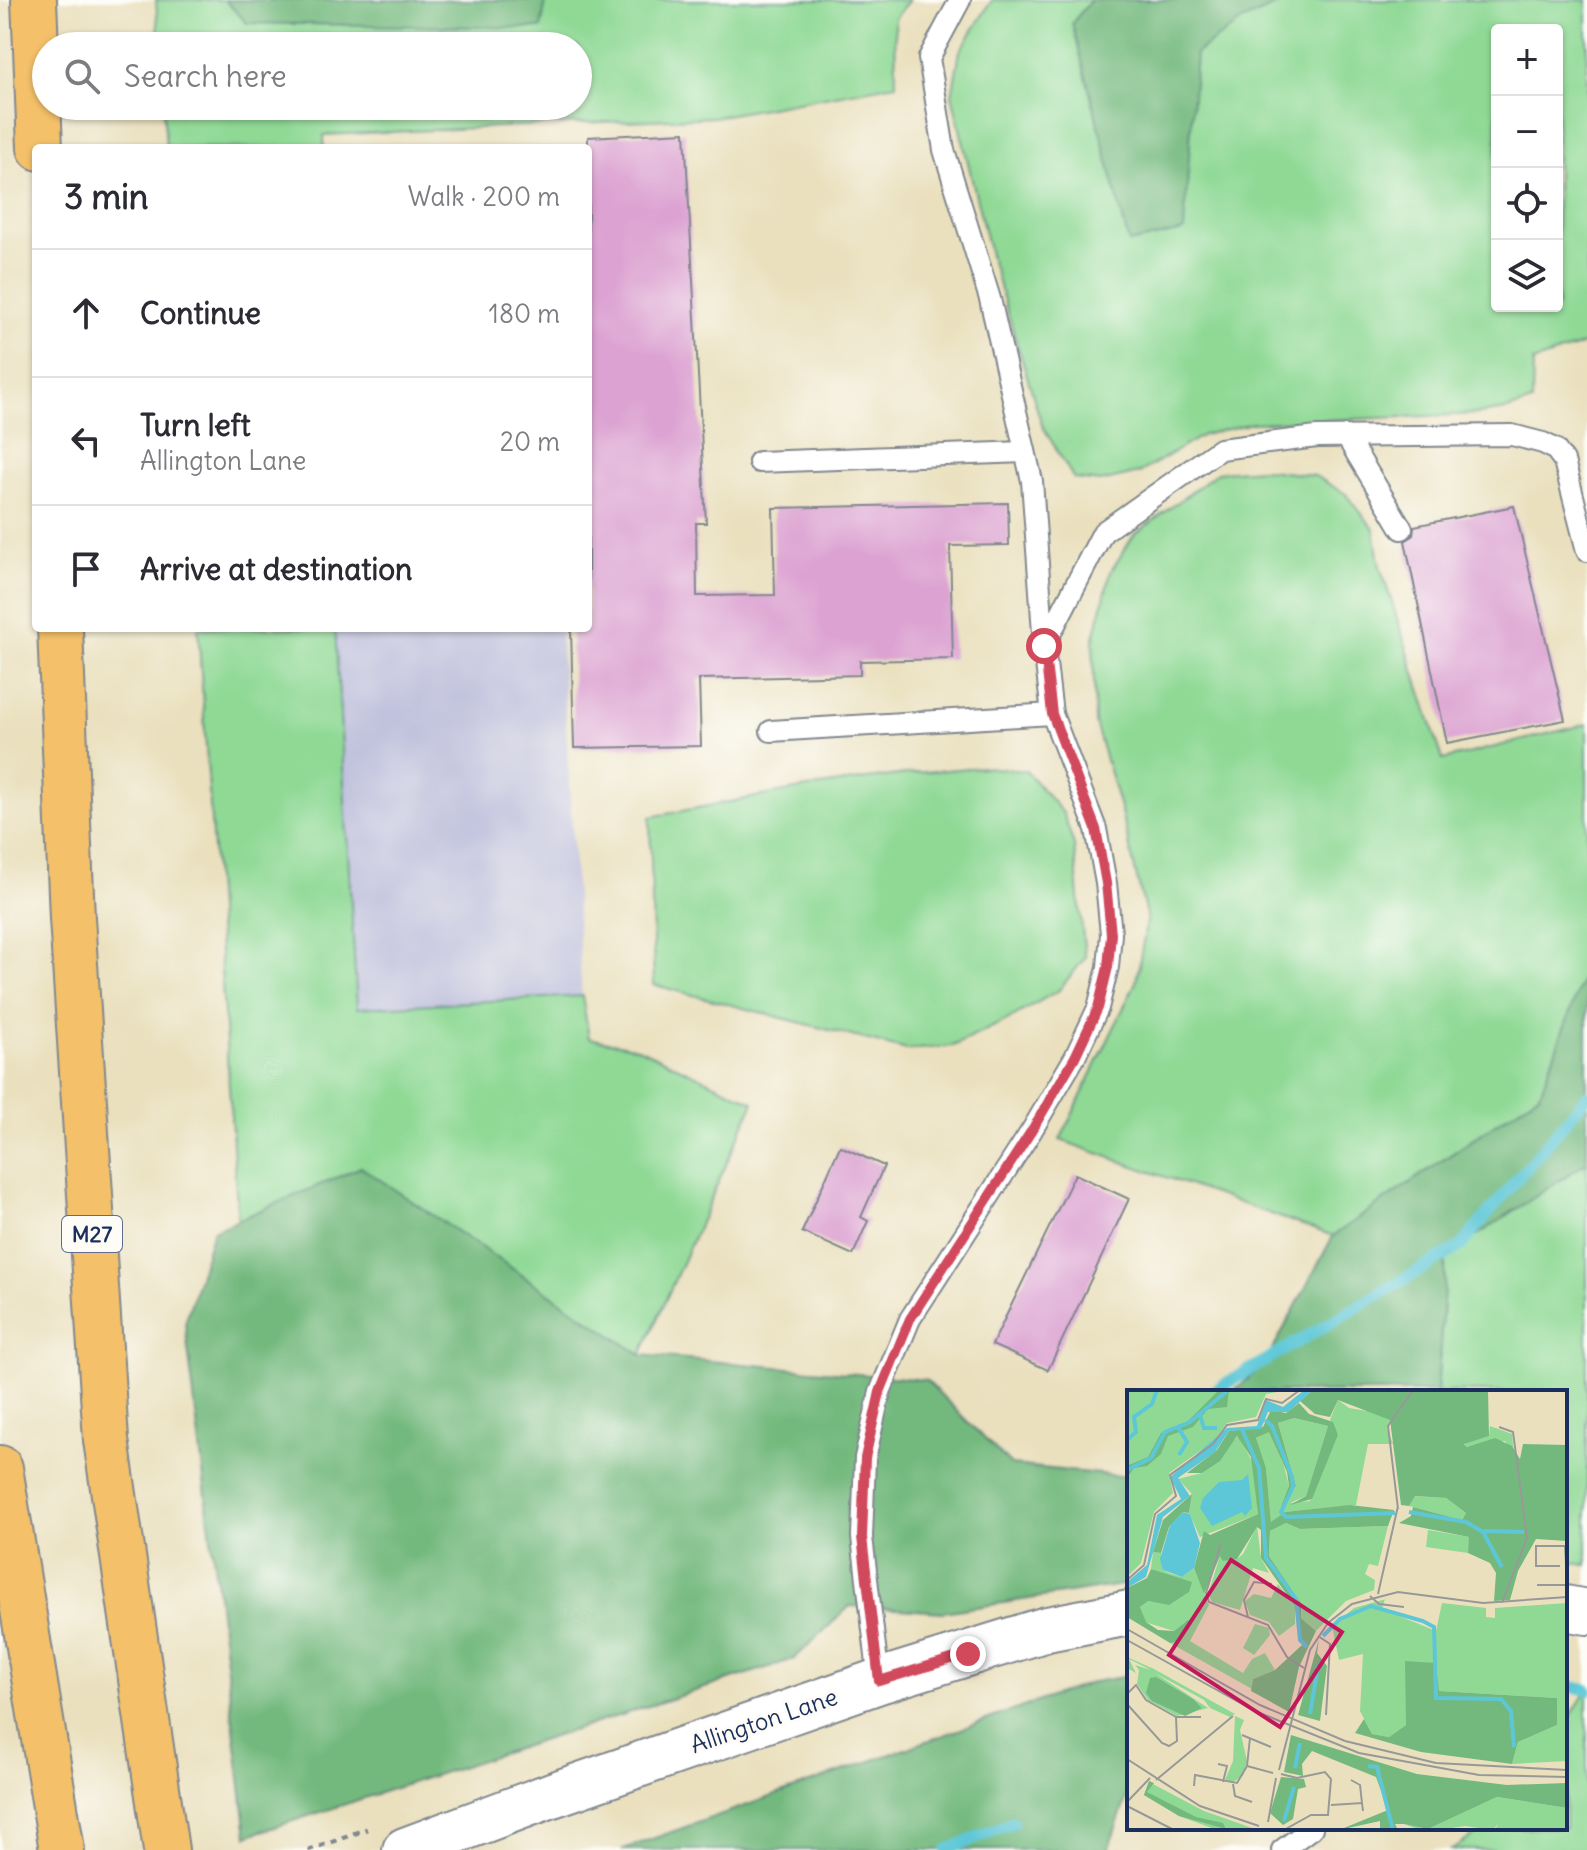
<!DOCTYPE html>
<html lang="en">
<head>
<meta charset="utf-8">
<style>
	body { margin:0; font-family:Delius,sans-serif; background:#f2f2f3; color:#2b2b33 }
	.controls { position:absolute; right:24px; top:24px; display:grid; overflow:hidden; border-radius:8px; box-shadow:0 2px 6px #0004 }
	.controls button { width:72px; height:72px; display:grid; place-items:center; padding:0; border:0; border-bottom:2px solid #e1e1e2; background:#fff; color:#2b2b33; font:40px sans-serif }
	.stop { position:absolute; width:24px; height:24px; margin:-18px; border:6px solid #d1495b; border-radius:50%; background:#fff }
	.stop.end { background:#d1495b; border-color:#fff; box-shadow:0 2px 8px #0008 }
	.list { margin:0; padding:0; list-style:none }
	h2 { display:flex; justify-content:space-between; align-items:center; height:104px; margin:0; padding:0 32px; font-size:34px }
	h2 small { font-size:26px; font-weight:400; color:#7c7c81 }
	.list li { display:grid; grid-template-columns:52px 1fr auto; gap:24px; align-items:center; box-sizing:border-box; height:128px; padding:0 32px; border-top:2px solid #e1e1e2 }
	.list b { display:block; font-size:30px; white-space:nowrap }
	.list p { margin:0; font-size:26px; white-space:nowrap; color:#7c7c81 }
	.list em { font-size:26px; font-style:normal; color:#7c7c81 }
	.icon { flex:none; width:44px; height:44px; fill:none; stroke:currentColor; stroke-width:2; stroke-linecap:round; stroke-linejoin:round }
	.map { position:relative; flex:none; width:1587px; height:1850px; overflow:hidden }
	.search { position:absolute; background:#fff; box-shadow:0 2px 6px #0004; left:32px; top:32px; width:560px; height:88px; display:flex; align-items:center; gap:20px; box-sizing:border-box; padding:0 28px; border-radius:44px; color:#7c7c81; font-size:30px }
	.panel { position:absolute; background:#fff; box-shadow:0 2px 6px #0004; left:32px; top:144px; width:560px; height:488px; border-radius:8px }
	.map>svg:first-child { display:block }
</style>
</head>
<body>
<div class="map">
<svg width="1587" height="1850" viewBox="0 0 1587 1850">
	<rect width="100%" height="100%" fill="#fdfcf7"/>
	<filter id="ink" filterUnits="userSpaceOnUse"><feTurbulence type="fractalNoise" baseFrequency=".0125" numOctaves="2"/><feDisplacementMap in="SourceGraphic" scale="16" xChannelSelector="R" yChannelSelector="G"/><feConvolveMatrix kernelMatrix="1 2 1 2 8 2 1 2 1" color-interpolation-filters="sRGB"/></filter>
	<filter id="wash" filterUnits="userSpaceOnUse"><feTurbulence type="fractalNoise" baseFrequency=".006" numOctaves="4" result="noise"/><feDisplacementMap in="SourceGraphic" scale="32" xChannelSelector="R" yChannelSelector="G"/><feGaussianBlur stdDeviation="1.8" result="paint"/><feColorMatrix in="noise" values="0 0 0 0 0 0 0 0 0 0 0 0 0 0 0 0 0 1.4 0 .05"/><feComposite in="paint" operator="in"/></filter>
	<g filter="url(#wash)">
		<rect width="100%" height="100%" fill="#eae0be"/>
		<!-- industrial -->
		<polygon fill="#c1c2dd" points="335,628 560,628 582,996 357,1008"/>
		<!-- green -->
		<g fill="#8fd995" stroke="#55847a" stroke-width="2" fill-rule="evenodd">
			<polygon points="156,0 225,0 247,23 541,28 546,0 909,0 895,18 896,84 715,117 324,135 324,148 166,148 163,106 578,106 578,46 159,46"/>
			<path d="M992,0H1587V343L1533,362L1532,402L1507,410L1479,414L1252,423L1203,435L1139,473L1101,482L1074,479L1042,425L990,255L952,95L960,51ZM1497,30H1557V306H1497Z"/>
			<polygon points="1261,469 1315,476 1346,494 1374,529 1379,563 1443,760 1587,724 1587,966 1540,1093 1333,1236 1060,1140 1136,982 1147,919 1119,804 1095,723 1093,641 1111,571 1134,535 1218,472"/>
			<polygon points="198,628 335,628 357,1008 582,996 589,1038 638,1048 754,1102 641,1355 361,1168 238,1220"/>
			<path d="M984,767L1026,771L1063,813L1074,845L1085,958L1059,990L1007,1020L953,1046L907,1050L654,985L650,817C761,796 871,774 984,767Z"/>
			<polygon points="1587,1162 1587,1565 1565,1562 1565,1392 1437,1392 1446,1256"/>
			<polygon points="1587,1690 1587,1850 1451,1850 1487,1828 1565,1828 1565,1725"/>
		</g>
		<!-- forest -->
		<g fill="#73b97e" stroke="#47746e" stroke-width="2">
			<polygon points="225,0 546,0 541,28 247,23"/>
			<polygon points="1091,0 1288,0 1242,21 1196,53 1184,231 1129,243 1072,23"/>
			<polygon points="1587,966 1587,1162 1446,1256 1437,1392 1233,1392 1265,1364 1333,1236 1540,1093"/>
			<polygon points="361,1167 641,1355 926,1380 1011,1465 1129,1477 1129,1584 943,1612 850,1606 794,1659 247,1836 185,1323 213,1231"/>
			<polygon points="1129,1676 1129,1791 1108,1850 621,1850 1093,1682"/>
		</g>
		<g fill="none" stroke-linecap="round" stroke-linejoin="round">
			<!-- stream -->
			<g stroke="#5dc7d7" stroke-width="12">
				<polyline points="1212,1392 1461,1246 1587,1096"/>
				<polyline points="1565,1685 1587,1690"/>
				<polyline points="947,1850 1013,1822"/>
			</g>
		</g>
		<g id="blocks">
			<!-- building -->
			<g fill="#dca2d2">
				<polygon points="685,132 706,523 696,523 697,596 775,595 773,508 1008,503 1009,545 950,546 953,659 860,661 860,675 699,679 701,746 574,748 571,628 588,628 588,137"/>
				<polygon points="1514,506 1565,720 1447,743 1405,541 1413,536 1414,526"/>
				<polygon points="840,1146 884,1166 861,1217 868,1221 853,1255 802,1232"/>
				<polygon points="1075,1174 1129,1199 1048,1370 992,1345"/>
			</g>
		</g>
	</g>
	<g filter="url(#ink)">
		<use href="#blocks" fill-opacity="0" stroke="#82888e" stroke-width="2"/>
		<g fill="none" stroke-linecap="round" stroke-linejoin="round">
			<defs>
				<g id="service">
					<polyline points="1346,436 1402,529"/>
					<polyline points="759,462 1025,452"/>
					<polyline points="1044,646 1103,532 1220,449 1317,437 1512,435 1543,443 1555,449 1564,461 1587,551"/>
					<polyline points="771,731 1052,714"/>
					<polyline points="879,1681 862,1537 865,1458 880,1392 910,1319 1032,1130 1075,1057 1098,1008 1108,967 1111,934 1106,883 1096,829 1052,714 1044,646 1032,481 990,299 944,150 929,58 960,0"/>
					<polyline points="1282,1850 1312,1828"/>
				</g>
				<g id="tertiary">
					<polyline points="1565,1608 1587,1612"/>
					<polyline points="405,1850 552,1795 879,1681 1047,1629 1129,1613"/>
				</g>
				<g id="motorway">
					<polyline points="34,0 40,148"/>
					<polyline points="60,628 72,918 106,1440 166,1850"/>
					<polyline points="0,1468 62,1850"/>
				</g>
			</defs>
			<!-- service casing -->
			<use href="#service" stroke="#82888e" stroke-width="24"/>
			<!-- tertiary casing -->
			<use href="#tertiary" stroke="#82888e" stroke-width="48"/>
			<!-- motorway casing -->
			<use href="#motorway" stroke="#82888e" stroke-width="48"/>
			<!-- path -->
			<polyline stroke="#82888e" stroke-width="5" stroke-dasharray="6 6" stroke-linecap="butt" points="308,1850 367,1829"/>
			<!-- service -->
			<use href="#service" stroke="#fff" stroke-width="20"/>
			<!-- tertiary -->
			<use href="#tertiary" stroke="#fff" stroke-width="44"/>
			<!-- motorway -->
			<use href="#motorway" stroke="#f4c16a" stroke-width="44"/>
		</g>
	</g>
	<g fill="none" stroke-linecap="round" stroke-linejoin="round" filter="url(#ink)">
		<!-- route -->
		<polyline stroke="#d1495b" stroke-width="10" points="968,1654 879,1681 862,1537 865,1458 880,1392 910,1319 1032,1130 1075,1057 1098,1008 1108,967 1111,934 1106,883 1096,829 1052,714 1044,646"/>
	</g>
	<g text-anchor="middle" stroke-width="6" stroke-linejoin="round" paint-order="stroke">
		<!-- shield labels -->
		<rect fill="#fdfcf7" stroke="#5f6c8c" stroke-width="2" x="62" y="1216" width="60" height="36" rx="6"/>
		<g font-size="22" font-weight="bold" fill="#1b2f5e">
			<text x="92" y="1242">M27</text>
		</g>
		<!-- street labels -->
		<g font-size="24" fill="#1b2f5e" stroke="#fdfcf7">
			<text transform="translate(764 1721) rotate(-19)" y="8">Allington Lane</text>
		</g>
	</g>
	<!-- overview -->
	<g transform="translate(1127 1390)">
		<rect width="440" height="440" fill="#eae0be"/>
		<path d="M0,0H163L139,4L129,27L100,33L87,51L42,83L46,103L27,122L14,173L0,187ZM211,10L222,18L257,24L264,30L260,38L266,54H241L229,115L158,122L144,133L139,78L128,49L142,41L157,76L162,96L157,116L169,96L151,33L167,28L201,36L179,106L163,113L183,111L211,45L203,30ZM363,36L385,44L387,65L378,51L340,57L337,53L362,46ZM111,46L128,76L131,124L73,147L62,123L65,104L51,89L75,83ZM287,106L319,108L339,123L335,130L282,116ZM159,133L173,139L261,136L251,176L242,174L238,184L248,190L247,200L219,211L189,241L174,228V213L142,166L143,141ZM130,136L134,168L142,183L126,178L113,220L85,212L81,204L93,166L110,169L116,164ZM301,140L343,147L341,163L299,157ZM26,162L34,163L36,180L42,183L55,187L67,178L82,215L63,251L116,283L125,269L138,263L148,280L126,289L125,299L43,253L53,251L60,231L47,241L18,232L13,217L20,211L42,214L52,207V190L24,179ZM151,194L168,216V234L152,246L142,232L123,225L118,211L127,204L144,208ZM266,207L258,209L255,219L309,241L315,213L359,218V227L368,228V218L440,213V371L385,374L391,352L430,335V308L311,301L310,276L279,335L262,347L245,344L233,321L236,264L212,270L205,236L227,218ZM128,234L142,238L143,245L127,265L116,258ZM0,267L27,279L108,324L103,327L83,318L77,310L28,283L81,318L50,326L21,310L10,294L12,280L8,275L24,280L2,269L9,283L0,278ZM108,326L117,330L113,340L120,371L116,386L106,392L98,390L106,371ZM22,392L77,421L128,439L90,440L52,426L17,405ZM370,407L440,418V440H368L371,434L366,440L338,436L311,440H293L277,434L301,439Z" fill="#8fd995"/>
		<path d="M92,0H102L100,17L81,19L66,37L41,46L34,64L20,76L7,78L0,88L2,75L21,67L34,43L59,33ZM186,0H361L362,46L337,54L340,57L368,48L385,56L393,69L396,54L440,55V151L409,149L391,181L383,210L367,211L369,183L363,173L341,163L342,147L272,133L284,126L286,117L335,130L339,123L319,108L288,106L282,116L274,115L263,30L211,10L203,27L188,24L173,11ZM172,13L182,24L206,32L211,45L185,109L163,115L179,106L201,36L167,28L151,33L169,96L154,117L162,96L160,82L142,42L129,48L139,78L144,132L158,122L223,115L267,120L261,136L173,139L159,133L143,141L142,166L174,213V228L189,241L172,277L162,322L124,301L126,289L148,280L175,255L168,216L134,168V140L130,137L110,169L96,171L93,166L77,204L67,178L77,141L83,145L131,124L124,67L110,46L93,71L75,83H60L90,60L102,41L136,37L144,20L159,23ZM65,104L62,123L56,122L42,137L34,163L26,162L36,130ZM24,179L65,192L62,202L42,215L21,211L13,217L19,232L31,240L47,241L61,230L65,234L53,251L43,253L0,227V198L20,188ZM192,249L190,263L200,276L193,331L171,325ZM278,271L309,273L312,301L430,308V335L391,352L385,374L294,362L228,343L237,329L245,344L262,347L279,335ZM29,287L66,309L75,318L58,326L25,311L19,303L23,288ZM164,345L290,384L380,395L440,393V418L370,407L301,439L277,434H268L271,440H253V431L212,440L261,420L249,387L185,361L175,374L176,386L157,382ZM154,387L177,389L179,397L171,399L166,429L156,435L143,423ZM22,391L27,393L20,402L69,427L96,433L99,439L52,426L17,405Z" fill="#73b97e"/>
		<path d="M186,0L161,22H141L134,39L102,41L88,62L51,88L63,106L36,127L19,187L0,198V192L20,175L30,125L54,109L43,87L100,38L130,36L139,10L156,17L176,1ZM121,84L125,118L118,126L115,122L85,136L73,118L76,108L92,92L115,90ZM56,122L63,124L73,153L67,178L55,187L36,180L33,169L43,135Z" fill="#5dc7d7"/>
		<path fill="none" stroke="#5dc7d7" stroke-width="4" d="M72,22L77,38H90M138,30L145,36L165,87L166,97L154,122L159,127L268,123M51,37L60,52L52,65M115,39L132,78L139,168L169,209L173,250L180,257M0,50L9,42L7,27L25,14L30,0M0,80L24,68L38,42L63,32L100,1M282,122L339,132L356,142L375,177M357,141L397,142M196,246L213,229L244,216L296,231L307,237L309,308L374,309L384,321L387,357M183,324L191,276M241,376L250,377L266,440M168,378L173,353M157,431L167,397"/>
		<path fill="none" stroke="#979998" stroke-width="2" d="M372,37L386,42L400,148L375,213M271,119L261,36L286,0M94,153L79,203L82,212L141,235L160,267L177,278M433,176H409V156H438L440,191M0,190L17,175L28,124L49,106L43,85L86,54L100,35L131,30L139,9L155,13L173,0M410,195H440M251,204L271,116M243,206L252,214L277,217M121,227L117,210L127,192L145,194M0,239L133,315L218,351L309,373L440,380M191,246L203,254L199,325M0,250L128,321L232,363L352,385L440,387M0,304L9,295L19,310L49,327L50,351L42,356L35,353L0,314M49,327H74M115,345L144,357M123,348L120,376L146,383M0,369L73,416L132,436M91,374L100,376L96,392M152,380L183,260L201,233L225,214L271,202L356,213L440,207M154,384L170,388L198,382L204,389L201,425H184L157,440M29,390L106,326M224,390L233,395L235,413M106,394L108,406L125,412M67,396L68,385L110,393L120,376M0,412L23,388M204,415L235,413L236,421M2,417L47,440M141,432L149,388"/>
		<path fill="#c2185b" fill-opacity="0.15" stroke="#c2185b" stroke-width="4" d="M104,170L215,242L153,337L42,265Z"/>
		<rect width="440" height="440" fill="none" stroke="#1b2f5e" stroke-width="4"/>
	</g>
</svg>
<div class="controls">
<button>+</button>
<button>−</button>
<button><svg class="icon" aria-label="locate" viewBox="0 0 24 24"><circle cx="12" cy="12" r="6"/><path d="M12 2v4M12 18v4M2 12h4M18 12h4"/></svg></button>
<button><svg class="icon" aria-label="layers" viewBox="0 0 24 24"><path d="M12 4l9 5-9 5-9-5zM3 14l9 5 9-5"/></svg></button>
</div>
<div class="stop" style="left:1044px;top:646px"></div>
<div class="stop end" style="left:968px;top:1654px"></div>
<div class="search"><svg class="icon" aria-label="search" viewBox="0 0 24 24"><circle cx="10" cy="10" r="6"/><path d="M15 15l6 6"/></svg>Search here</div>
<section class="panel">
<h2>3 min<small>Walk · 200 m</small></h2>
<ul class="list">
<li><svg class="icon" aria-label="ahead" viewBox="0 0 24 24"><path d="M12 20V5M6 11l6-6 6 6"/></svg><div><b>Continue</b></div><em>180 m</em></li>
<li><svg class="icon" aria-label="left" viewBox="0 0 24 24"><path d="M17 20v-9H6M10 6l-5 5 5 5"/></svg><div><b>Turn left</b><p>Allington Lane</p></div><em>20 m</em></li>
<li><svg class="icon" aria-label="arrive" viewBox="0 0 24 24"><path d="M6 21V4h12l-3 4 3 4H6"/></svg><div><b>Arrive at destination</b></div></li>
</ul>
</section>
</div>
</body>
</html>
